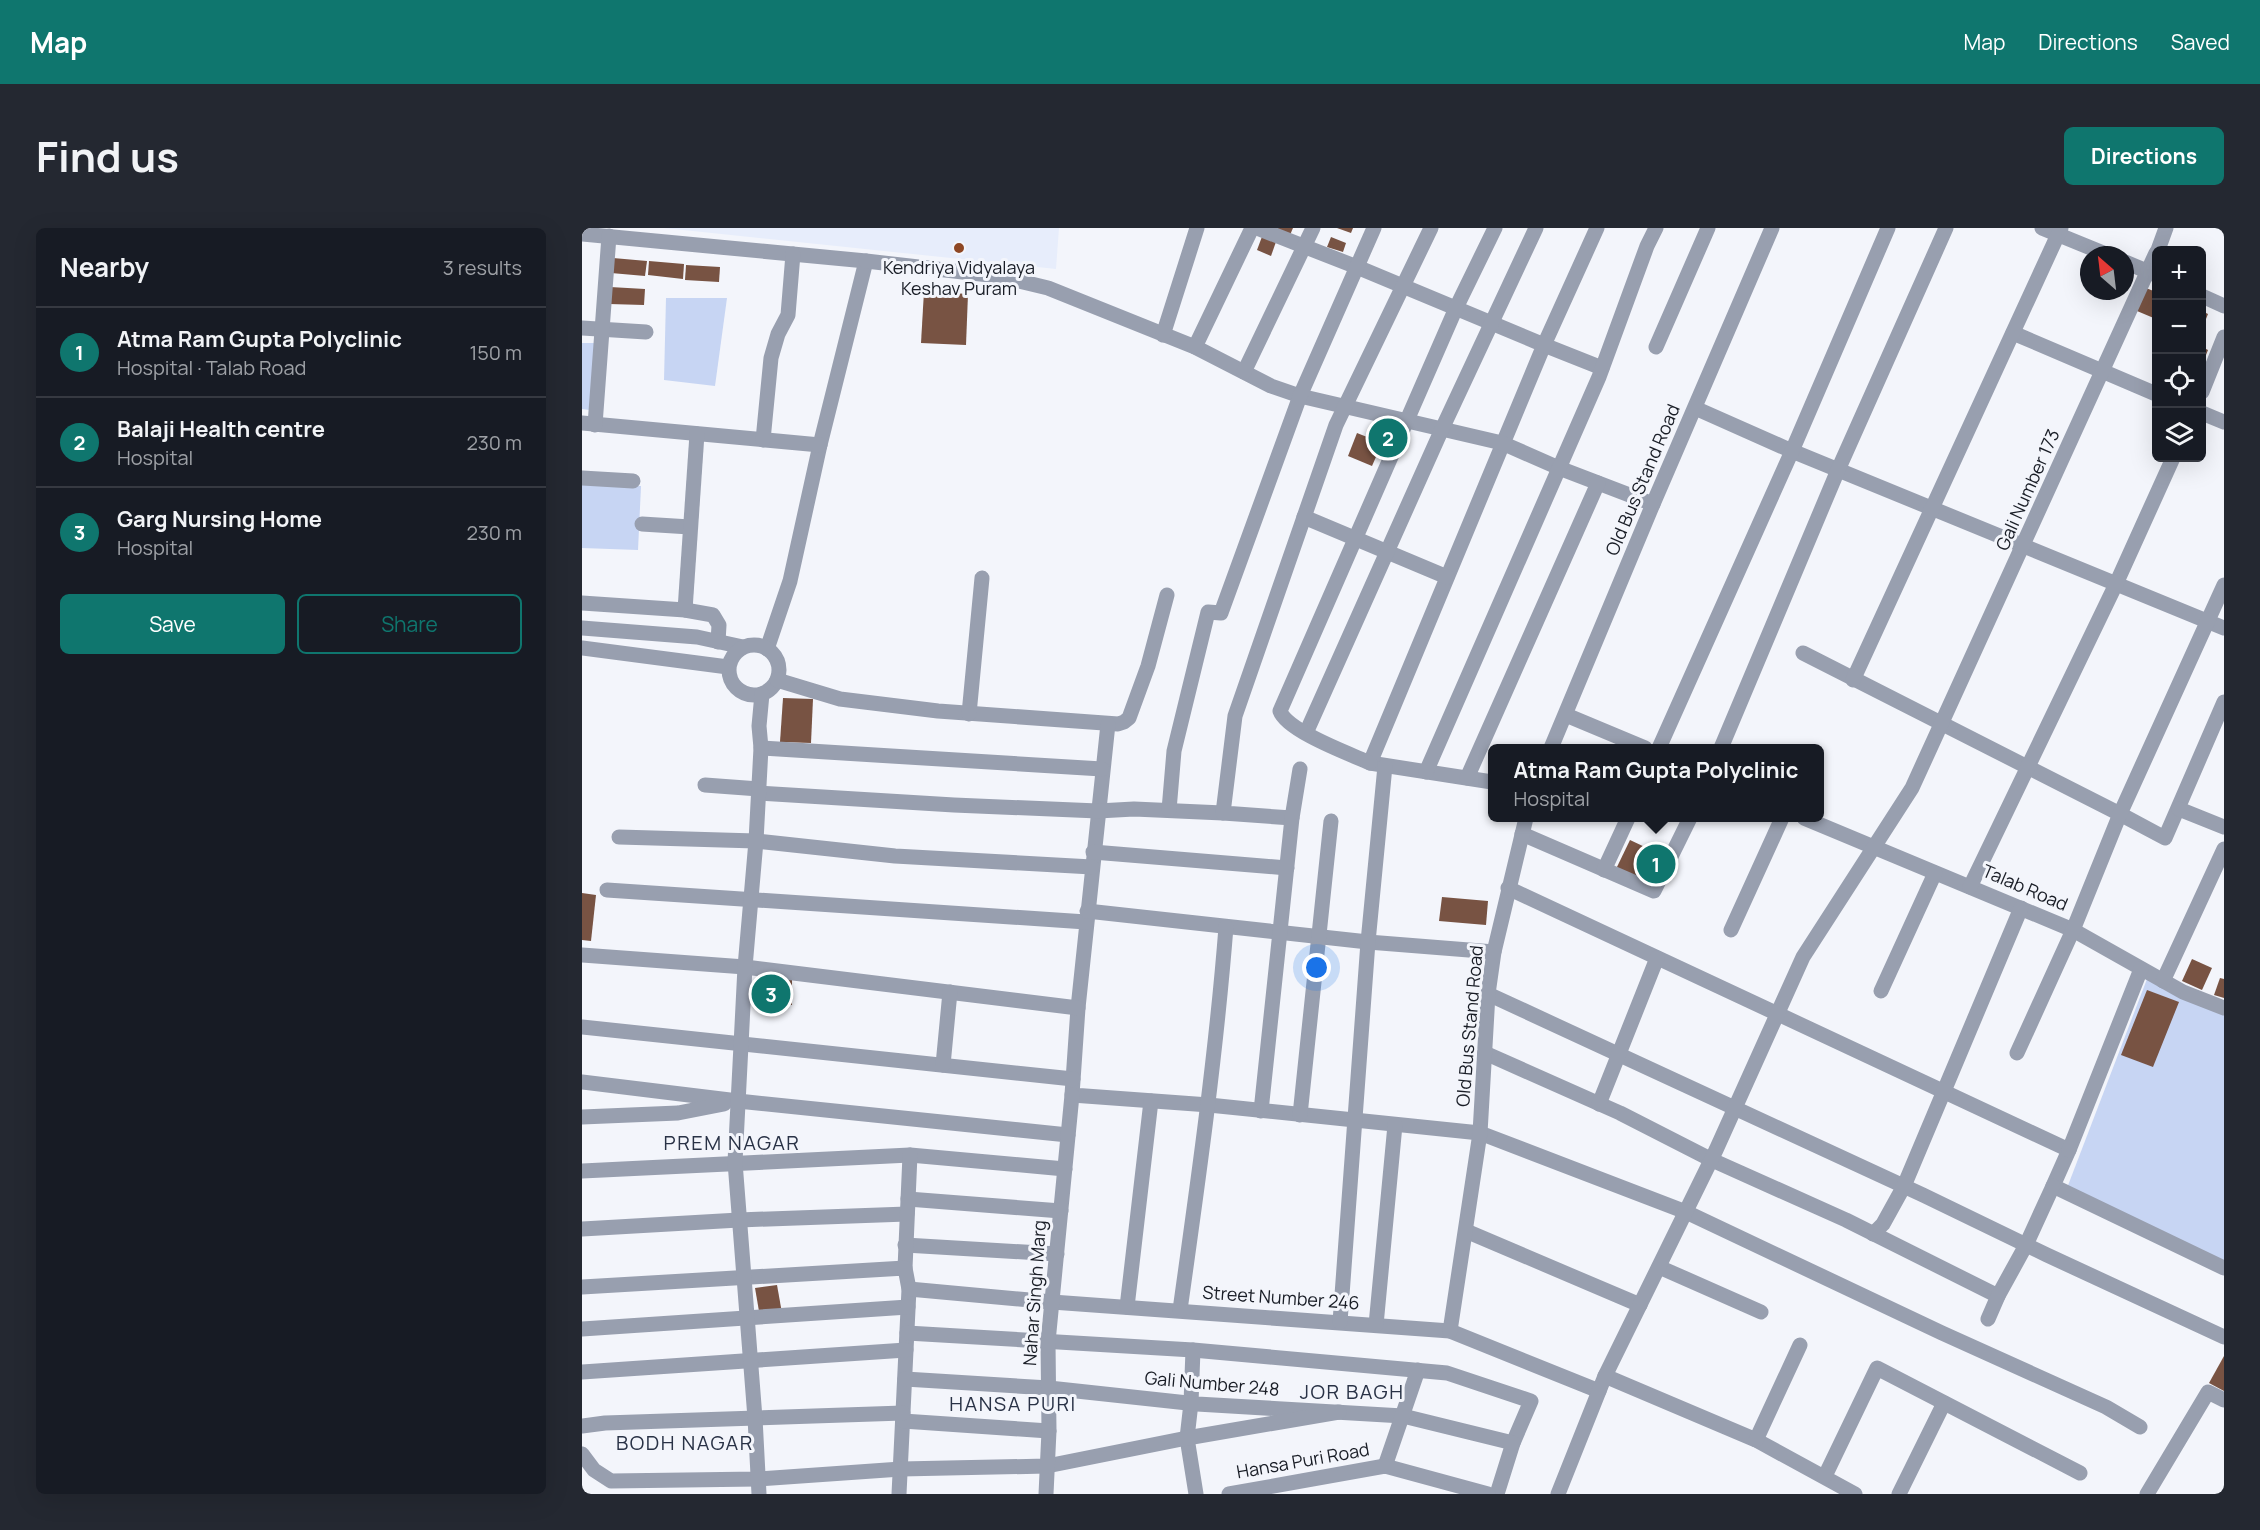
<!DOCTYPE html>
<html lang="en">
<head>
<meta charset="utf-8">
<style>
	body { margin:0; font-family:Manrope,sans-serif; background:#242831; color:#f1f3f6 }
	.controls { position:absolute; right:18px; top:18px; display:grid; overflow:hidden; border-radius:9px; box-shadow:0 6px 24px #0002 }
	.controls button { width:54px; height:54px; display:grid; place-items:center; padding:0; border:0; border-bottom:2px solid #363941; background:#171b24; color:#f1f3f6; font:30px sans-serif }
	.compass { position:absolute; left:1498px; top:18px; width:54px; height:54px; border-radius:50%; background:#171b24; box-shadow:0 6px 24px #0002; rotate:332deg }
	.you { position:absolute; left:735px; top:740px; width:21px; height:21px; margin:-15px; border:4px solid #fff; border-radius:50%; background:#1a73e8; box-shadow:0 0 0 9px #1a73e833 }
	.badge { display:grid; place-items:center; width:39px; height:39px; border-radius:50%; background:#0f766e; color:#fff; font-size:20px; font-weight:700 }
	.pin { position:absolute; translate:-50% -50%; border:3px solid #fff; box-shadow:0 2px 6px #0006 }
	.popup { position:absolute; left:906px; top:516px; width:336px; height:78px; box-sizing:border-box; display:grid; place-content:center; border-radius:9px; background:#171b24; filter:drop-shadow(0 2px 4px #0005); font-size:20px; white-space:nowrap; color:#9ea1a6 }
	.popup b { font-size:22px; color:#f1f3f6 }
	.popup::after { content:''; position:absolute; left:50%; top:100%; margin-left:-12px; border:12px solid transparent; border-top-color:#171b24 }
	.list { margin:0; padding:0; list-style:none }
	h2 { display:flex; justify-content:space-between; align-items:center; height:78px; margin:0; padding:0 24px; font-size:26px }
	h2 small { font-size:20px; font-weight:400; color:#9ea1a6 }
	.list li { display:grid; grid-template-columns:39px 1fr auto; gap:18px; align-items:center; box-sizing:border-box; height:90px; padding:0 24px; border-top:2px solid #363941 }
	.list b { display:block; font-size:22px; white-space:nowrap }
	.list p { margin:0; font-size:20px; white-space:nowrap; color:#9ea1a6 }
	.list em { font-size:20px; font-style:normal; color:#9ea1a6 }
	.actions { display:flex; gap:12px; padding:18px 24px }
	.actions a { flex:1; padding:14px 0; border:2px solid #0f766e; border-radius:9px; text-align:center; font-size:21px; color:#0f766e }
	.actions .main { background:#0f766e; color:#fff }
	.icon { flex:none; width:33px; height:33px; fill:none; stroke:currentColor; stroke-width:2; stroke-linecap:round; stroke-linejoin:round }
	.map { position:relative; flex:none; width:1642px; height:1266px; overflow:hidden; border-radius:9px }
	header { display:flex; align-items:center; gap:36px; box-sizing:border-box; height:84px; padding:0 30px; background:#0f766e; color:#fff }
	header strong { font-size:28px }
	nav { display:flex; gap:33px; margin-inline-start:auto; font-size:21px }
	.intro { display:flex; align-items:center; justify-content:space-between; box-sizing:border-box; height:144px; padding:0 36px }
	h1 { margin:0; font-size:42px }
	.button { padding:15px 27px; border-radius:9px; background:#0f766e; color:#fff; font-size:21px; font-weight:700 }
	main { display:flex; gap:36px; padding:0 36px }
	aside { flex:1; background:#171b24; border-radius:9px; box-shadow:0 6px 24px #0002 }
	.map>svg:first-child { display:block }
</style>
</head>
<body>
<header>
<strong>Map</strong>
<nav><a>Map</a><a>Directions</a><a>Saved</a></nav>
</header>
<div class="intro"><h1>Find us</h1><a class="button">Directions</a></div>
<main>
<aside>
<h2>Nearby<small>3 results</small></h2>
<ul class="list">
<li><span class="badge">1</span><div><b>Atma Ram Gupta Polyclinic</b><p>Hospital · Talab Road</p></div><em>150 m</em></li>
<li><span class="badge">2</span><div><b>Balaji Health centre</b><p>Hospital</p></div><em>230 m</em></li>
<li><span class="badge">3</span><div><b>Garg Nursing Home</b><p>Hospital</p></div><em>230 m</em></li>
</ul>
<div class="actions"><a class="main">Save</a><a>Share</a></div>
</aside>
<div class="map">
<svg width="1642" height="1266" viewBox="0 0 1642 1266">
	<rect width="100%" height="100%" fill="#f3f5fb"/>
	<!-- built -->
	<polygon fill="#e7edfb" points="82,0 477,0 474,41"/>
	<!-- green -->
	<g fill="#c7d5f3">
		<polygon points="84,70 145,70 133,158 82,152"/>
		<polygon points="0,115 19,115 15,183 0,181"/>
		<polygon points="0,253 59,258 56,322 0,320"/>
		<polygon points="1565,751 1642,785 1642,1033 1485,960"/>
	</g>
	<!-- building -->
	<g fill="#785343">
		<polygon points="693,0 711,0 708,7"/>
		<polygon points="755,0 771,0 769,5"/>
		<polygon points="681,6 695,11 689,28 675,22"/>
		<polygon points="749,9 764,15 761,24 745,19"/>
		<polygon points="31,30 65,33 63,48 29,45"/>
		<polygon points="67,33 102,36 101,51 66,47"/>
		<polygon points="104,37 138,39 137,54 103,52"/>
		<polygon points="28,59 63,61 62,77 27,76"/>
		<polygon points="1564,60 1574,64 1574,91 1555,83"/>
		<polygon points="342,63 386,66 384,117 339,115"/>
		<polygon points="1620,83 1626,86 1620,101"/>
		<polygon points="1620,119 1626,122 1620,137"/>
		<polygon points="775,205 800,215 790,238 766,228"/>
		<polygon points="201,470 231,471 229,515 198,514"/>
		<polygon points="1048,612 1084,629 1070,658 1034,641"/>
		<polygon points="0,665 14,667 9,713 0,712"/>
		<polygon points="860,669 906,673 904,697 857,693"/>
		<polygon points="1610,731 1630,740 1620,762 1600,753"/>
		<polygon points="1638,750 1642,751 1642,770 1632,767"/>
		<polygon points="210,752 210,777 179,778 178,753"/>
		<polygon points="1565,762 1597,774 1571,839 1539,827"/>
		<polygon points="195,1057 200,1085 178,1089 173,1060"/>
		<polygon points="1642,1128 1642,1163 1627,1155"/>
	</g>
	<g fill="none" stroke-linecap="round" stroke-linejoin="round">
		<!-- minor -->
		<g stroke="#989faf" stroke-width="15">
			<polyline points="675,0 775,39 962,117 788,535 910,554"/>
			<polyline points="1015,0 962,117 1020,140"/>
			<polyline points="1460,0 1526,27"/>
			<polyline points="0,6 284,33 238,217 208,353 185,421"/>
			<polyline points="1576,22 1584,0"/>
			<polyline points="284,33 416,48 466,60 613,119 689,158 718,168 920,215 977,240 1071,276"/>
			<polyline points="1543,34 1574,47"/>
			<polyline points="1620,68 1642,78"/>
			<polyline points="0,100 64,104"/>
			<polyline points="1431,105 1574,166"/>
			<polyline points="581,107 615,0"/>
			<polyline points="613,119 670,0"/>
			<polyline points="1074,119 1126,0"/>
			<polyline points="662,144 731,0"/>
			<polyline points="1620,164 1642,109"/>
			<polyline points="1113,180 1210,223 1642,400"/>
			<polyline points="1620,185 1642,194"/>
			<polyline points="0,195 238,217"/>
			<polyline points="13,197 27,8"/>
			<polyline points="181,212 189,130 196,106 206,87 211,26"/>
			<polyline points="0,250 51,253"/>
			<polyline points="722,289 865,349"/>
			<polyline points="60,296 108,299"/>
			<polyline points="0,375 103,382 131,387 137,397 136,414"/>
			<polyline points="103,382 115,206"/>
			<polyline points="0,400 115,409 161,419"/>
			<circle cx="172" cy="442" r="25"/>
			<polyline points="0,420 146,439"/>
			<polyline points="1221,425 1538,586 1583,610 1642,474"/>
			<polyline points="195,452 258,471 356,483 536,496 542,494 547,490 566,438 585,367"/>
			<polyline points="1271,452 1479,0"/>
			<polyline points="387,486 400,350"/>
			<polyline points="984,487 1063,520"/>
			<polyline points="526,496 496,780 490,867 627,877 898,905 1104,984 1360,1105 1524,1179 1558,1199"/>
			<polyline points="724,505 860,201 954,0"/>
			<polyline points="179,520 520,541"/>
			<polyline points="969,520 1071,276 1190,0"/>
			<polyline points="1077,520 1210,223 1306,0"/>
			<polyline points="1139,520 1256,242 1364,0"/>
			<path d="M788,535C768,526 705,503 698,483L874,80L913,0"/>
			<polyline points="844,544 1017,149 1065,18 1074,0"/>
			<polyline points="885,550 1016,255"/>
			<polyline points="123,557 177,561"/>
			<polyline points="177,565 372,577 516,583 552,581 641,585"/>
			<polyline points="1597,581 1642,599"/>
			<polyline points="587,582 592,523 626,384 639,385 718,168 792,0"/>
			<polyline points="710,590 641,585 653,488 754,197 849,0"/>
			<polyline points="1222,590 1491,702 1601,764 1642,780"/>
			<polyline points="940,606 1072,663 1108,590"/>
			<polyline points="37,609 174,613 313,628 510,639"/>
			<polyline points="511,624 705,640"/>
			<polyline points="1022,642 1046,590"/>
			<polyline points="1388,659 1534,356 1591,230"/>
			<polyline points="926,660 1487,922 1471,958 1642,1040"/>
			<polyline points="25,662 504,694"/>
			<polyline points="505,683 786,714 912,724"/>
			<polyline points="1149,702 1200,590"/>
			<polyline points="0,727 163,739 496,780"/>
			<polyline points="1581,753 1642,621"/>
			<polyline points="1299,763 1353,645"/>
			<polyline points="906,766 1341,967 1465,1027 1642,1109"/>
			<polyline points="0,799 491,851"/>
			<polyline points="903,825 1038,885 1130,932 1264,992 1416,1068"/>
			<polyline points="1435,825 1491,702 1538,586 1642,357"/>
			<polyline points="361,837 368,764"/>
			<polyline points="0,854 156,873 486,907"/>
			<polyline points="1017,876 1075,730"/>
			<polyline points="679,883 710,590 718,541"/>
			<polyline points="718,887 749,593"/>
			<polyline points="0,889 96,885 142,876"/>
			<polyline points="1487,922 1559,741"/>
			<polyline points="0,943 328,927 483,941"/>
			<polyline points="326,971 479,983"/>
			<polyline points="0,1001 157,992 325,986"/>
			<polyline points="884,1003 1058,1077"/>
			<polyline points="1291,1006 1301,996 1322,958 1439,680"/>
			<polyline points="323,1017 475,1026"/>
			<polyline points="1077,1039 1179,1084"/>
			<polyline points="323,1040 328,927"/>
			<polyline points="0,1059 323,1040 327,1061 317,1266"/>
			<polyline points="327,1061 470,1074 868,1103 1017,1163"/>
			<polyline points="545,1079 569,873"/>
			<path d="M598,1082C616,954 634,827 644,699"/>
			<polyline points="1406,1091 1416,1068 1444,1017 1471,958"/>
			<polyline points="758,1094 786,714 803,538"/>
			<polyline points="794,1097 813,897"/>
			<polyline points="0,1101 326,1079"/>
			<polyline points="868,1103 898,905 906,766 912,724 944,590"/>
			<polyline points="325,1105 611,1122 865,1145 949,1173 931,1215 915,1266"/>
			<polyline points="611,1122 609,1175 605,1210 614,1266"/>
			<polyline points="0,1144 324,1122"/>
			<polyline points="1023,1148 1174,1212 1273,1266"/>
			<polyline points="323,1151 467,1160 615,1176 821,1188 931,1215"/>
			<polyline points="321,1193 467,1203"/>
			<polyline points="0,1198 23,1195 321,1185"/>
			<polyline points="1174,1212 1218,1117"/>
			<polyline points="0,1226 12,1242 29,1253 176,1251 319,1241 465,1238 605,1210 757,1184"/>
			<polyline points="803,1238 836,1142"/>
			<polyline points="1243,1248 1295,1140 1498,1245"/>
			<polyline points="177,1266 173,1190 153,934 163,739 174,613 179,520 177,498 180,466"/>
			<polyline points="464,1266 467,1203 466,1114 490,867"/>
			<polyline points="647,1266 803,1238 906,1266"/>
			<polyline points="976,1266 1023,1148 1134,922 1221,729 1330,560 1574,25"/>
			<polyline points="1317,1266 1362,1175"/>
			<polyline points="1565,1266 1626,1164 1642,1172"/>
		</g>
	</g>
	<!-- markers -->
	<circle fill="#8e4724" stroke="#f3f5fb" stroke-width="2" cx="377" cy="20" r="6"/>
	<g text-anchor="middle" stroke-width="6" stroke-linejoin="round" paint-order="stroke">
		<!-- poi labels -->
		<g font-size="18" fill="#191d26" stroke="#f3f5fb">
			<text x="377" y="46">Kendriya Vidyalaya<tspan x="377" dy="21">Keshav Puram</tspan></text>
		</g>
		<!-- street labels -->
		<g font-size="18" fill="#191d26" stroke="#f3f5fb">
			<text transform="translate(1061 252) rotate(-67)" y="6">Old Bus Stand Road</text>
			<text transform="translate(1446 262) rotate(-66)" y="6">Gali Number 173</text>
			<text transform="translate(1443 660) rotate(23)" y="6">Talab Road</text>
			<text transform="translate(888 798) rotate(-85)" y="6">Old Bus Stand Road</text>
			<text transform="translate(453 1065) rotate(-86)" y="6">Nahar Singh Marg</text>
			<text transform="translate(699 1070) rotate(4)" y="6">Street Number 246</text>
			<text transform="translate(630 1156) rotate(5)" y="6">Gali Number 248</text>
			<text transform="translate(721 1233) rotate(-10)" y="6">Hansa Puri Road</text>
		</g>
		<!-- neighbourhood labels -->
		<g font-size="20" letter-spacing="1.5" fill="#293246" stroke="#f3f5fb">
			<text x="150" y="922">PREM NAGAR</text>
			<text x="770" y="1171">JOR BAGH</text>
			<text x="431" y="1183">HANSA PURI</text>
			<text x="103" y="1222">BODH NAGAR</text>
		</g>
	</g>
</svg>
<div class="controls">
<button>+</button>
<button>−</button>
<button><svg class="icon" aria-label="locate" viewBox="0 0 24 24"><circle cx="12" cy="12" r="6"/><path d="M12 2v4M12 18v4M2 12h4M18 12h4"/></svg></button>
<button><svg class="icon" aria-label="layers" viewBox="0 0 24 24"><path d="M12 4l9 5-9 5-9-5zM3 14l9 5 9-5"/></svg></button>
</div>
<svg class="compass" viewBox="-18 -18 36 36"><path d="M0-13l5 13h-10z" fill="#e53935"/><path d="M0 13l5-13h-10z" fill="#9ea1a6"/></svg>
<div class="you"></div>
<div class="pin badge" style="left:1074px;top:636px">1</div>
<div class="popup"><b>Atma Ram Gupta Polyclinic</b>Hospital</div>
<div class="pin badge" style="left:806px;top:210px">2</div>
<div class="pin badge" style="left:189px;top:766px">3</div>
</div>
</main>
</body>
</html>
